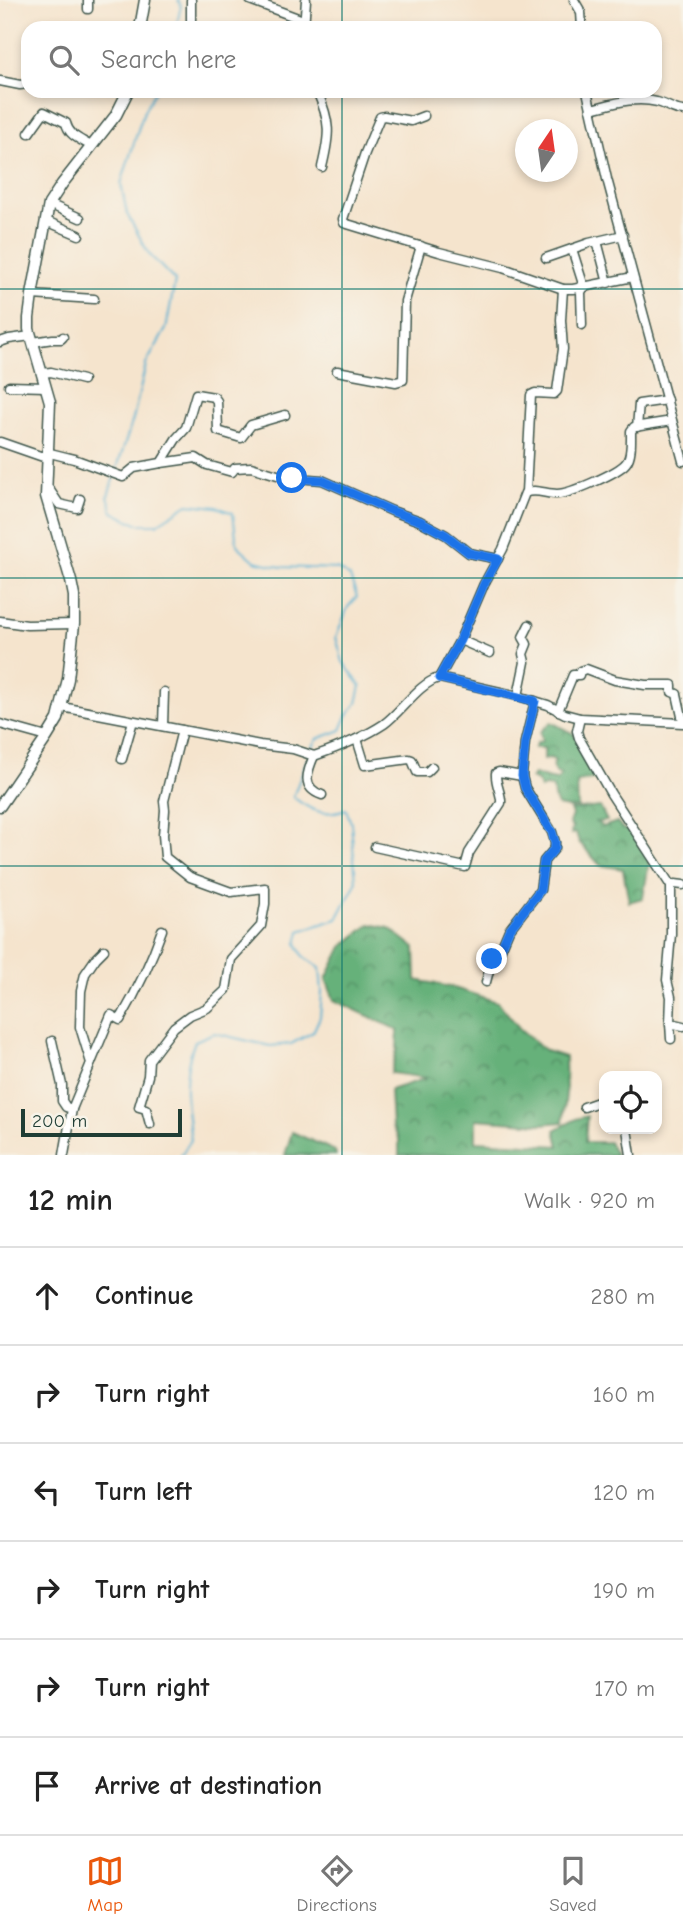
<!DOCTYPE html>
<html lang="en">
<head>
<meta charset="utf-8">
<style>
	body { margin:0; font-family:"Comic Neue",sans-serif; background:#f2f2f2; color:#222 }
	.controls { position:absolute; right:21px; bottom:21px; display:grid; overflow:hidden; border-radius:14px; box-shadow:0 4px 10px #0003 }
	.controls button { width:63px; height:63px; display:grid; place-items:center; padding:0; border:0; border-bottom:2px solid #e0e0e0; background:#fff; color:#222; font:35px sans-serif }
	.compass { position:absolute; left:515px; top:119px; width:63px; height:63px; border-radius:50%; background:#fff; box-shadow:0 4px 10px #0003; rotate:13deg }
	.scale { position:absolute; left:21px; bottom:18px; width:161px; box-sizing:border-box; padding-left:7px; border:4px solid #1f3d34; border-top:0; font-size:19px; line-height:24px; white-space:nowrap; color:#1f3d34; -webkit-text-stroke:5px #f7f3e8; paint-order:stroke }
	.stop { position:absolute; width:21px; height:21px; margin:-16px; border:5px solid #1a73e8; border-radius:50%; background:#fff }
	.stop.end { background:#1a73e8; border-color:#fff; box-shadow:0 2px 7px #0008 }
	.list { margin:0; padding:0; list-style:none }
	h2 { display:flex; justify-content:space-between; align-items:center; height:91px; margin:0; padding:0 28px; font-size:30px }
	h2 small { font-size:23px; font-weight:400; color:#767676 }
	.list li { display:grid; grid-template-columns:46px 1fr auto; gap:21px; align-items:center; box-sizing:border-box; height:98px; padding:0 28px; border-top:2px solid #e0e0e0 }
	.list b { display:block; font-size:26px; white-space:nowrap }
	.list em { font-size:23px; font-style:normal; color:#767676 }
	.icon { flex:none; width:38px; height:38px; fill:none; stroke:currentColor; stroke-width:2; stroke-linecap:round; stroke-linejoin:round }
	.map { position:relative; flex:none; width:683px; height:1155px; overflow:hidden }
	.search { position:absolute; background:#fff; box-shadow:0 4px 10px #0003; left:21px; right:21px; top:21px; height:77px; display:flex; align-items:center; gap:18px; box-sizing:border-box; padding:0 24px; border-radius:21px; color:#767676; font-size:26px }
	.sheet { height:679px; background:#fff }
	nav { display:flex; justify-content:space-around; align-items:center; box-sizing:border-box; height:98px; border-top:2px solid #e0e0e0; background:#fff; font-size:19px; color:#767676 }
	nav a { display:grid; justify-items:center; gap:4px }
	nav .on { color:#ea580c }
	.map>svg:first-child { display:block }
</style>
</head>
<body>
<div class="map">
<svg width="683" height="1155" viewBox="0 0 683 1155">
	<defs>
		<pattern id="forest-crowns" width="20" height="18" patternUnits="userSpaceOnUse" patternTransform="scale(1.75)"><rect width="20" height="18" fill="#66b17a"/><path d="M2 6a3 3 0 1 1 6 0M12 15a3 3 0 1 1 6 0" fill="none" stroke="#539165"/></pattern>
	</defs>
	<rect width="100%" height="100%" fill="#f7f3e8"/>
	<filter id="ink" filterUnits="userSpaceOnUse"><feTurbulence type="fractalNoise" baseFrequency=".0143" numOctaves="2"/><feDisplacementMap in="SourceGraphic" scale="14" xChannelSelector="R" yChannelSelector="G"/><feConvolveMatrix kernelMatrix="1 2 1 2 8 2 1 2 1" color-interpolation-filters="sRGB"/></filter>
	<filter id="wash" filterUnits="userSpaceOnUse"><feTurbulence type="fractalNoise" baseFrequency=".00686" numOctaves="4" result="noise"/><feDisplacementMap in="SourceGraphic" scale="28" xChannelSelector="R" yChannelSelector="G"/><feGaussianBlur stdDeviation="1.57" result="paint"/><feColorMatrix in="noise" values="0 0 0 0 0 0 0 0 0 0 0 0 0 0 0 0 0 1.4 0 .05"/><feComposite in="paint" operator="in"/></filter>
	<g filter="url(#wash)">
		<rect width="100%" height="100%" fill="#f5e4cd"/>
		<!-- forest -->
		<g fill="url(#forest-crowns)" stroke="#427757" stroke-width="2">
			<path d="M551,722L574,734L600,779L577,782L578,807L568,808L558,806L554,797L553,788L545,786L541,789L537,781L531,778L534,775C543,776 549,780 558,780L561,775L555,772L553,766L555,760L550,758L544,759V748H535L536,743L542,741L540,732Z"/>
			<polygon points="600,807 607,821 596,822 603,827 617,822 623,829 630,831 650,857 643,898 629,902 623,869 600,865 579,842 576,833 571,834 572,828 569,823 572,815 570,810"/>
			<polygon points="370,924 389,928 415,948 416,980 451,987 498,1002 520,1029 546,1051 565,1057 566,1093 563,1122 541,1124 476,1119 476,1141 559,1146 555,1130 576,1119 587,1116 585,1142 609,1142 616,1155 399,1155 399,1139 392,1126 390,1090 427,1078 391,1073 397,1050 398,1030 334,1000 326,979 342,947"/>
			<polygon points="292,1132 335,1151 336,1155 285,1155"/>
		</g>
		<g fill="none" stroke-linecap="round" stroke-linejoin="round">
			<!-- stream -->
			<g stroke="#54afd1" stroke-width="2">
				<polyline points="176,28 181,6 178,0"/>
				<polyline points="116,471 133,419 146,364 166,329 175,281 149,254 127,214 121,184 144,111 155,91"/>
				<polyline points="114,477 108,496 113,512 137,524 157,524 188,504 217,507 233,513 237,545 255,561 281,567 337,569 350,577 357,597 348,607 336,637 343,662 361,686 357,703 347,716 341,730 317,739 310,752"/>
				<path d="M181,1155L191,1140C186,1104 181,1075 195,1041L214,1033L270,1046L291,1044L313,1032L320,1017L322,992L320,968L304,957L297,944L300,931L337,919L356,883L351,823L346,809C323,817 311,811 293,797L308,757"/>
			</g>
		</g>
	</g>
	<g filter="url(#ink)">
		<g fill="none" stroke-linecap="round" stroke-linejoin="round">
			<defs>
				<g id="minor">
					<polyline points="191,0 191,28"/>
					<polyline points="250,0 303,20"/>
					<polyline points="574,0 581,12 582,28"/>
					<polyline points="88,9 88,0"/>
					<polyline points="304,28 306,0"/>
					<polyline points="0,81 20,85 28,84"/>
					<path d="M317,91C331,123 330,134 322,167"/>
					<polyline points="587,91 607,179 683,461"/>
					<path d="M591,109C612,104 635,96 657,102C666,104 673,110 683,111"/>
					<polyline points="424,116 411,121 384,116 380,117 365,153 343,219 344,223 439,252 503,268 563,289 573,289 633,277"/>
					<path d="M29,133L44,112L66,123C69,136 80,139 91,146"/>
					<polyline points="49,204 80,218"/>
					<polyline points="46,221 79,235"/>
					<polyline points="597,241 608,283"/>
					<polyline points="572,249 584,287 581,292 582,325"/>
					<polyline points="546,258 589,243 623,235"/>
					<polyline points="32,295 94,299"/>
					<polyline points="0,342 9,339 31,336"/>
					<polyline points="33,342 53,339 61,339 63,337"/>
					<polyline points="337,371 396,382 403,380 405,301 421,246"/>
					<polyline points="43,373 51,372 83,380"/>
					<polyline points="9,386 46,387"/>
					<polyline points="637,427 639,404 667,400"/>
					<polyline points="0,442 46,458"/>
					<polyline points="46,452 74,459 123,477 134,468 161,463 176,439 186,428 196,394 214,397 217,401 218,431 241,438 251,425 285,415"/>
					<polyline points="161,463 196,458 207,465 232,472 235,468 251,467 284,477 322,480 392,511 420,521 446,535 469,553 498,559"/>
					<polyline points="46,487 49,489 59,504 77,508 80,499"/>
					<polyline points="526,492 531,395 535,393 554,394 557,391 563,349 561,320 563,289"/>
					<polyline points="0,621 27,625 74,624"/>
					<polyline points="460,640 490,653"/>
					<path d="M439,678L460,640L484,584L503,549L525,493C534,488 546,494 557,494C570,494 618,473 626,463C632,456 631,440 631,431L634,427L672,421"/>
					<polyline points="518,696 525,662 523,654 527,644 523,637 529,625"/>
					<path d="M62,707L260,745L293,749L314,756C337,748 363,738 384,724C401,712 419,683 439,678L518,696L548,705L565,714L580,718L683,723"/>
					<polyline points="558,711 573,675 579,675 580,671 586,669 615,680 645,685 672,685 672,692 677,694 683,721"/>
					<polyline points="580,718 577,731 579,738 611,794 671,886 671,934 667,980 671,997 670,1023 683,1026"/>
					<polyline points="0,724 47,737"/>
					<polyline points="163,726 164,692"/>
					<polyline points="357,739 365,765 409,759 412,760 417,772 427,772 432,767"/>
					<path d="M314,756C307,772 301,788 322,795"/>
					<polyline points="122,759 133,721"/>
					<path d="M375,847L465,867L469,853L501,803C502,794 495,784 496,773L499,772L522,776"/>
					<polyline points="671,886 675,884 683,885"/>
					<polyline points="486,982 492,959 498,956 509,930 540,890 544,861 555,848 555,842 552,832 525,788 522,776 525,742 535,701"/>
					<polyline points="670,1023 671,1039"/>
					<polyline points="52,1041 62,1085 62,1101 66,1107 72,1109 64,1155"/>
					<path d="M91,1063L111,1015L120,1020C137,991 151,962 162,930"/>
					<polyline points="584,1107 604,1100"/>
					<polyline points="72,1109 91,1063 80,1027 81,991 85,974 96,958 104,950"/>
					<polyline points="150,1124 146,1109 139,1107 148,1076 149,1060 174,1027 190,1015 207,1008 226,990 231,959 261,926 265,904 265,888 231,892 190,877 165,857 163,835 165,810 164,801 182,730"/>
					<polyline points="627,1129 631,1155"/>
				</g>
				<g id="major">
					<polyline points="140,28 145,0"/>
					<polyline points="0,806 47,737 58,719 68,679 74,624 74,596 71,581 46,496 50,402 29,329 29,318 32,295 49,204 62,184 116,115 128,91"/>
				</g>
			</defs>
			<!-- minor casing -->
			<use href="#minor" stroke="#3f564b" stroke-width="11"/>
			<!-- major casing -->
			<use href="#major" stroke="#3f564b" stroke-width="13"/>
			<!-- minor -->
			<use href="#minor" stroke="#fff" stroke-width="8"/>
			<!-- major -->
			<use href="#major" stroke="#fff" stroke-width="10"/>
		</g>
	</g>
	<g fill="none" stroke-linecap="round" stroke-linejoin="round" filter="url(#ink)">
		<!-- route -->
		<polyline stroke="#1a73e8" stroke-width="9" points="292,478 322,480 392,511 420,521 446,535 469,553 498,559 484,584 460,640 439,678 535,701 525,743 522,776 525,788 552,832 555,842 555,848 544,861 540,890 509,930 498,956 492,959"/>
	</g>
	<!-- grid -->
	<path fill="none" stroke="#0f766e" stroke-width="2" stroke-opacity="0.55" d="M342,0V28M342,91V1155M0,289H683M0,578H683M0,866H683"/>
</svg>
<div class="controls">
<button><svg class="icon" aria-label="locate" viewBox="0 0 24 24"><circle cx="12" cy="12" r="6"/><path d="M12 2v4M12 18v4M2 12h4M18 12h4"/></svg></button>
</div>
<svg class="compass" viewBox="-18 -18 36 36"><path d="M0-13l5 13h-10z" fill="#e53935"/><path d="M0 13l5-13h-10z" fill="#767676"/></svg>
<div class="scale">200 m</div>
<div class="stop" style="left:292px;top:478px"></div>
<div class="stop end" style="left:492px;top:959px"></div>
<div class="search"><svg class="icon" aria-label="search" viewBox="0 0 24 24"><circle cx="10" cy="10" r="6"/><path d="M15 15l6 6"/></svg>Search here</div>
</div>
<section class="sheet">
<h2>12 min<small>Walk · 920 m</small></h2>
<ul class="list">
<li><svg class="icon" aria-label="ahead" viewBox="0 0 24 24"><path d="M12 20V5M6 11l6-6 6 6"/></svg><div><b>Continue</b></div><em>280 m</em></li>
<li><svg class="icon" aria-label="right" viewBox="0 0 24 24"><path d="M7 20v-9h11M14 6l5 5-5 5"/></svg><div><b>Turn right</b></div><em>160 m</em></li>
<li><svg class="icon" aria-label="left" viewBox="0 0 24 24"><path d="M17 20v-9H6M10 6l-5 5 5 5"/></svg><div><b>Turn left</b></div><em>120 m</em></li>
<li><svg class="icon" aria-label="right" viewBox="0 0 24 24"><path d="M7 20v-9h11M14 6l5 5-5 5"/></svg><div><b>Turn right</b></div><em>190 m</em></li>
<li><svg class="icon" aria-label="right" viewBox="0 0 24 24"><path d="M7 20v-9h11M14 6l5 5-5 5"/></svg><div><b>Turn right</b></div><em>170 m</em></li>
<li><svg class="icon" aria-label="arrive" viewBox="0 0 24 24"><path d="M6 21V4h12l-3 4 3 4H6"/></svg><div><b>Arrive at destination</b></div></li>
</ul>
</section>
<nav>
<a class="on"><svg class="icon" aria-label="map" viewBox="0 0 24 24"><path d="M3 6l6-2 6 2 6-2v14l-6 2-6-2-6 2zM9 4v14M15 6v14"/></svg>Map</a>
<a><svg class="icon" aria-label="directions" viewBox="0 0 24 24"><path d="M12 3l9 9-9 9-9-9zM9 14v-3h6M13 9l2 2-2 2"/></svg>Directions</a>
<a><svg class="icon" aria-label="saved" viewBox="0 0 24 24"><path d="M7 4h10v16l-5-4-5 4z"/></svg>Saved</a>
</nav>
</body>
</html>
